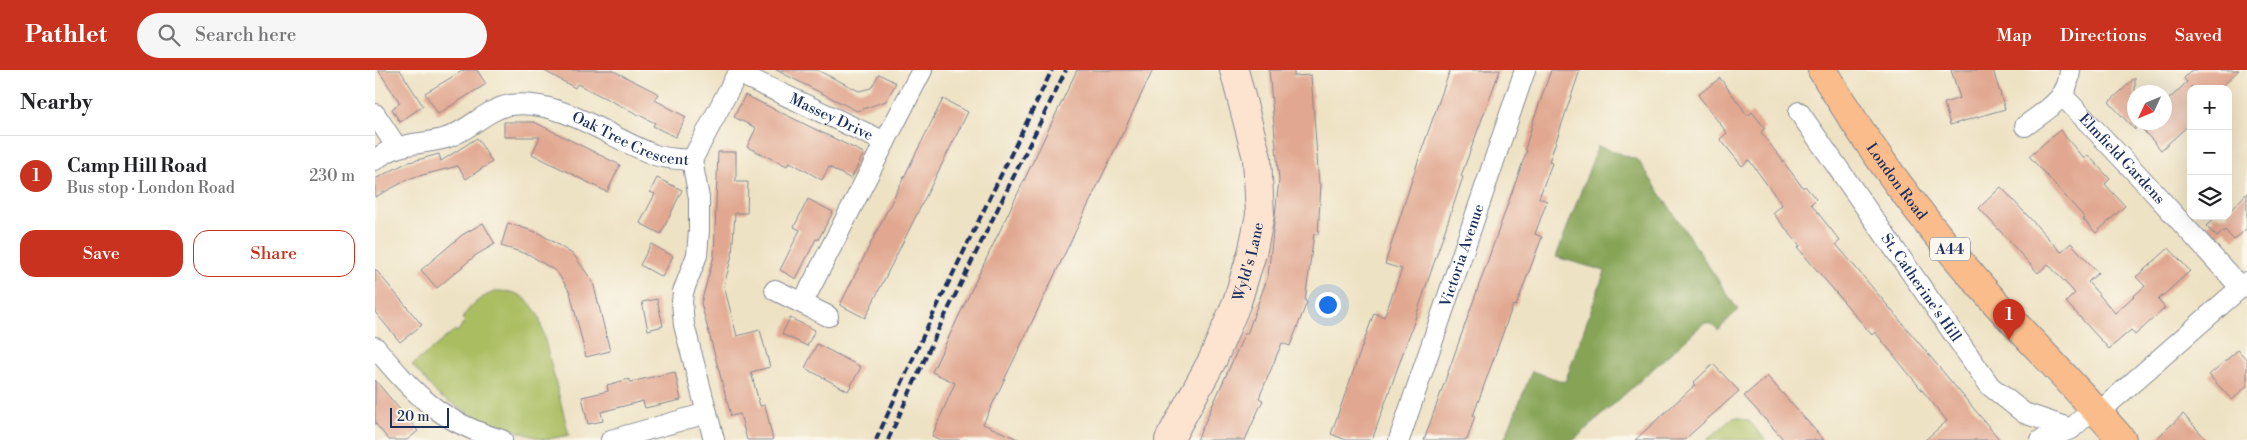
<!DOCTYPE html>
<html lang="en">
<head>
<meta charset="utf-8">
<style>
	body { margin:0; font-family:"Libre Bodoni",serif; background:#f6f6f6; color:#202124 }
	.controls { position:absolute; right:15px; top:15px; display:grid; overflow:hidden; border-radius:10px; box-shadow:0 5px 20px #0002 }
	.controls button { width:45px; height:45px; display:grid; place-items:center; padding:0; border:0; border-bottom:1px solid #e0e0e0; background:#fff; color:#202124; font:25px sans-serif }
	.compass { position:absolute; left:1752px; top:15px; width:45px; height:45px; border-radius:50%; background:#fff; box-shadow:0 5px 20px #0002; rotate:226deg }
	.scale { position:absolute; left:15px; bottom:12px; width:59px; box-sizing:border-box; padding-left:5px; border:2px solid #1b2f5e; border-top:0; font-size:14px; line-height:18px; white-space:nowrap; color:#1b2f5e; -webkit-text-stroke:4px #fbf7ec; paint-order:stroke }
	.you { position:absolute; left:952px; top:234px; width:18px; height:18px; margin:-12px; border:4px solid #fff; border-radius:50%; background:#1a73e8; box-shadow:0 0 0 8px #1a73e833 }
	.badge { display:grid; place-items:center; width:32px; height:32px; border-radius:50%; background:#c8321e; color:#fff; font-size:16px; font-weight:700 }
	.pin { position:absolute; translate:-50% -41px; filter:drop-shadow(0 1px 2px #0008) }
	.pin::after { content:''; position:absolute; top:26px; width:18px; height:15px; background:inherit; clip-path:polygon(0 0,100% 0,50% 100%) }
	.list { margin:0; padding:0; list-style:none }
	h2 { display:flex; justify-content:space-between; align-items:center; height:65px; margin:0; padding:0 20px; font-size:21px }
	h2 small { font-size:16px; font-weight:400; color:#757577 }
	.list li { display:grid; grid-template-columns:32px 1fr auto; gap:15px; align-items:center; box-sizing:border-box; height:80px; padding:0 20px; border-top:1px solid #e0e0e0 }
	.list b { display:block; font-size:19px; white-space:nowrap }
	.list p { margin:0; font-size:16px; white-space:nowrap; color:#757577 }
	.list em { font-size:16px; font-style:normal; color:#757577 }
	.actions { display:flex; gap:10px; padding:15px 20px }
	.actions a { flex:1; padding:11px 0; border:1px solid #c8321e; border-radius:15px; text-align:center; font-size:18px; color:#c8321e }
	.actions .main { background:#c8321e; color:#fff }
	.icon { flex:none; width:28px; height:28px; fill:none; stroke:currentColor; stroke-width:2; stroke-linecap:round; stroke-linejoin:round }
	.map { position:relative; flex:none; width:1872px; height:370px; overflow:hidden }
	header { display:flex; align-items:center; gap:30px; box-sizing:border-box; height:70px; padding:0 25px; background:#c8321e; color:#fff }
	header strong { font-size:24px }
	nav { display:flex; gap:28px; margin-inline-start:auto; font-size:18px }
	.search { width:350px; height:45px; background:#f6f6f6; display:flex; align-items:center; gap:12px; box-sizing:border-box; padding:0 18px; border-radius:28px; color:#757577; font-size:19px }
	main { display:flex }
	aside { flex:1; background:#fff }
	.map>svg:first-child { display:block }
</style>
</head>
<body>
<header>
<strong>Pathlet</strong>
<div class="search"><svg class="icon" aria-label="search" viewBox="0 0 24 24"><circle cx="10" cy="10" r="6"/><path d="M15 15l6 6"/></svg>Search here</div>
<nav><a>Map</a><a>Directions</a><a>Saved</a></nav>
</header>
<main>
<aside>
<h2>Nearby<small></small></h2>
<ul class="list">
<li><span class="badge">1</span><div><b>Camp Hill Road</b><p>Bus stop · London Road</p></div><em>230 m</em></li>
</ul>
<div class="actions"><a class="main">Save</a><a>Share</a></div>
</aside>
<div class="map">
<svg width="1872" height="370" viewBox="0 0 1872 370">
	<rect width="100%" height="100%" fill="#fbf7ec"/>
	<filter id="ink" filterUnits="userSpaceOnUse"><feTurbulence type="fractalNoise" baseFrequency=".02" numOctaves="2"/><feDisplacementMap in="SourceGraphic" scale="10" xChannelSelector="R" yChannelSelector="G"/><feConvolveMatrix kernelMatrix="1 2 1 2 8 2 1 2 1" color-interpolation-filters="sRGB"/></filter>
	<filter id="wash" filterUnits="userSpaceOnUse"><feTurbulence type="fractalNoise" baseFrequency=".0096" numOctaves="4" result="noise"/><feDisplacementMap in="SourceGraphic" scale="20" xChannelSelector="R" yChannelSelector="G"/><feGaussianBlur stdDeviation="1.12" result="paint"/><feColorMatrix in="noise" values="0 0 0 0 0 0 0 0 0 0 0 0 0 0 0 0 0 1.4 0 .05"/><feComposite in="paint" operator="in"/></filter>
	<g filter="url(#wash)">
		<rect width="100%" height="100%" fill="#eee2c4"/>
		<!-- green -->
		<g fill="#aabd61" stroke="#627660">
			<path d="M122,221C144,221 154,228 164,247L194,365L169,370L104,349L64,326L37,295L80,260L82,262L90,251L87,249C95,234 107,226 122,221Z"/>
			<polygon points="1363,347 1374,351 1391,370 1332,370 1357,348"/>
		</g>
		<!-- forest -->
		<polygon fill="#87a457" stroke="#516a5a" points="1223,76 1263,90 1363,240 1343,260 1337,254 1329,253 1199,370 1129,370 1157,301 1190,312 1230,201 1181,187"/>
		<g id="blocks">
			<!-- building -->
			<g fill="#e1a790">
				<polygon points="3,0 25,0 48,36 25,52 17,39 25,33"/>
				<polygon points="89,0 102,0 111,14 63,44 50,23"/>
				<polygon points="168,0 237,0 284,24 280,30 311,47 300,67 278,56 280,53 202,14 200,18"/>
				<polygon points="401,0 442,0 484,21 496,18 504,4 521,13 511,31 482,41"/>
				<polygon points="702,0 778,0 608,354 645,370 566,370 557,366 580,313 557,302"/>
				<polygon points="894,0 919,0 919,6 936,5 944,114 946,114 943,165 939,164 930,231 932,232 915,276 907,273 884,328 888,330 870,370 822,370 870,263 872,264 893,206 904,110"/>
				<polygon points="1075,0 1125,0 1086,106 1088,107 1039,252 997,370 971,370 956,364 999,243 1009,247 1027,199 1010,194 1045,85"/>
				<polygon points="1176,0 1205,0 1174,92 1177,93 1164,128 1172,131 1160,164 1167,167 1141,236 1138,235 1098,346 1100,346 1092,370 1049,370 1152,80 1150,79 1158,52"/>
				<polygon points="1576,0 1618,0 1630,39 1575,55 1569,33 1585,28"/>
				<polygon points="1817,0 1864,0 1844,19 1819,19 1816,16 1816,53 1786,80 1761,52 1790,52 1790,33 1812,12 1809,8"/>
				<polygon points="1345,8 1373,46 1377,42 1390,58 1386,62 1428,118 1430,116 1441,129 1436,134 1465,171 1461,174 1625,370 1550,370 1572,351 1500,262 1497,265 1423,178 1425,176 1398,143 1407,135 1374,90 1367,96 1345,69 1352,63 1323,25"/>
				<polygon points="1760,8 1760,60 1734,32"/>
				<polygon points="370,25 489,83 476,109 454,97 447,110 415,92 412,96 372,77 381,58 359,47"/>
				<polygon points="568,29 593,42 490,248 465,235"/>
				<polygon points="129,52 159,52 245,95 232,122 157,84 165,67 129,67"/>
				<polygon points="1685,60 1709,89 1713,85 1735,109 1730,114 1750,136 1721,163 1708,149 1710,148 1654,86"/>
				<polygon points="102,68 117,92 91,109 83,96 36,108 0,127 0,109 31,93 64,84 66,91"/>
				<polygon points="343,82 361,82 361,112 373,112 372,143 360,143 357,185 349,216 362,266 385,260 395,297 376,302 385,336 390,335 398,370 372,370 365,344 356,346 326,233 339,186"/>
				<polygon points="282,108 307,120 286,164 265,153 280,124 275,122"/>
				<polygon points="1626,117 1686,182 1696,173 1723,203 1713,212 1740,243 1770,216 1761,207 1794,178 1815,201 1783,230 1790,238 1760,265 1756,260 1734,279 1691,232 1700,223 1673,194 1663,203 1604,138"/>
				<polygon points="1872,123 1872,158 1859,170 1850,160 1842,167 1831,156 1839,149 1837,146 1853,146 1853,143"/>
				<polygon points="433,129 458,142 443,170 441,169 421,209 405,200 425,160 419,157"/>
				<polygon points="108,153 120,174 101,185 62,218 46,200 87,165"/>
				<polygon points="133,153 164,163 199,185 218,212 235,281 211,287 195,222 182,202 155,185 126,176"/>
				<polygon points="276,174 298,186 287,207 265,195"/>
				<polygon points="0,199 47,255 25,272 0,242"/>
				<polygon points="282,229 288,256 273,260 267,232"/>
				<polygon points="415,248 440,260 432,276 407,264"/>
				<polygon points="442,274 486,297 473,321 430,298"/>
				<polygon points="1863,280 1872,290 1872,316 1857,330 1834,305"/>
				<polygon points="1338,294 1364,321 1309,370 1260,370 1320,315 1318,313"/>
				<polygon points="300,302 306,330 270,338 268,331 226,342 228,351 213,354 207,327 233,321 232,315 254,309 255,312"/>
				<polygon points="1392,306 1449,370 1409,370 1369,326"/>
				<polygon points="0,310 43,361 32,370 14,370 0,353"/>
				<polygon points="1808,344 1832,370 1780,370"/>
			</g>
		</g>
	</g>
	<g filter="url(#ink)">
		<use href="#blocks" fill-opacity="0" stroke="#848891" stroke-width="1"/>
		<g fill="none" stroke-linecap="round" stroke-linejoin="round">
			<defs>
				<g id="minor">
					<path id="s1" d="M1688,26L1763,105L1866,218"/>
					<path id="s2" d="M1424,42L1615,316L1649,343L1696,359"/>
					<polyline points="0,44 21,76"/>
					<path d="M1650,56C1671,40 1694,29 1695,0"/>
					<path id="s3" d="M0,90C25,70 44,76 71,68C94,61 111,39 135,35C185,28 234,68 280,85C291,89 305,89 317,90"/>
					<path id="s4" d="M317,90L360,8L367,5L510,72L547,0"/>
					<polyline points="317,90 324,128 324,160 322,185 308,222 307,232 309,255 339,370"/>
					<polyline points="400,220 453,246"/>
					<polyline points="428,232 510,72"/>
					<path d="M0,277C40,325 65,352 127,370"/>
					<polyline points="1723,343 1872,212"/>
					<polyline points="236,370 332,343"/>
					<path id="s5" d="M1024,370L1150,0"/>
					<polyline points="1666,370 1696,359 1719,338"/>
				</g>
				<g id="secondary">
					<path id="s6" d="M794,370L838,289L862,232L877,183L885,145L882,88L859,0"/>
				</g>
				<g id="primary">
					<path id="s7" d="M1447,0C1496,82 1555,160 1619,231C1661,277 1706,322 1747,370"/>
				</g>
			</defs>
			<!-- minor casing -->
			<use href="#minor" stroke="#848891" stroke-width="22"/>
			<!-- secondary casing -->
			<use href="#secondary" stroke="#848891" stroke-width="30"/>
			<!-- primary casing -->
			<use href="#primary" stroke="#848891" stroke-width="30"/>
			<!-- minor -->
			<use href="#minor" stroke="#fff" stroke-width="20"/>
			<!-- secondary -->
			<use href="#secondary" stroke="#fde4d1" stroke-width="28"/>
			<!-- primary -->
			<use href="#primary" stroke="#fabc8b" stroke-width="28"/>
			<!-- rail -->
			<g stroke="#1b2f5e" stroke-width="4" stroke-dasharray="8 4" stroke-linecap="butt">
				<polyline points="501,370 555,251 677,0"/>
				<polyline points="513,370 564,258 691,0"/>
			</g>
		</g>
	</g>
	<g text-anchor="middle" stroke-width="4.5" stroke-linejoin="round" paint-order="stroke">
		<!-- shield labels -->
		<rect fill="#fbf7ec" stroke="#5e6b89" stroke-width="1" x="1555" y="167.5" width="40" height="23" rx="4"/>
		<g font-size="14" font-weight="bold" fill="#1b2f5e">
			<text x="1575" y="184">A44</text>
		</g>
		<!-- street labels -->
		<g font-size="15" fill="#1b2f5e" stroke="#fbf7ec">
			<text dy="5" stroke="none"><textPath href="#s4" startOffset="199">Massey Drive</textPath></text>
			<text dy="5" stroke="none"><textPath href="#s3" startOffset="275">Oak Tree Crescent</textPath></text>
			<text dy="5" stroke="none"><textPath href="#s1" startOffset="86">Elmfield Gardens</textPath></text>
			<text dy="5" stroke="none"><textPath href="#s7" startOffset="134">London Road</textPath></text>
			<text dy="5" stroke="none"><textPath href="#s5" startOffset="195">Victoria Avenue</textPath></text>
			<text dy="5" stroke="none"><textPath href="#s6" startOffset="196">Wyld's Lane</textPath></text>
			<text dy="5" stroke="none"><textPath href="#s2" startOffset="214">St. Catherine's Hill</textPath></text>
		</g>
	</g>
</svg>
<div class="controls">
<button>+</button>
<button>−</button>
<button><svg class="icon" aria-label="layers" viewBox="0 0 24 24"><path d="M12 4l9 5-9 5-9-5zM3 14l9 5 9-5"/></svg></button>
</div>
<svg class="compass" viewBox="-18 -18 36 36"><path d="M0-13l5 13h-10z" fill="#e53935"/><path d="M0 13l5-13h-10z" fill="#757577"/></svg>
<div class="scale">20 m</div>
<div class="you"></div>
<div class="pin badge" style="left:1634px;top:270px">1</div>
</div>
</main>
</body>
</html>
